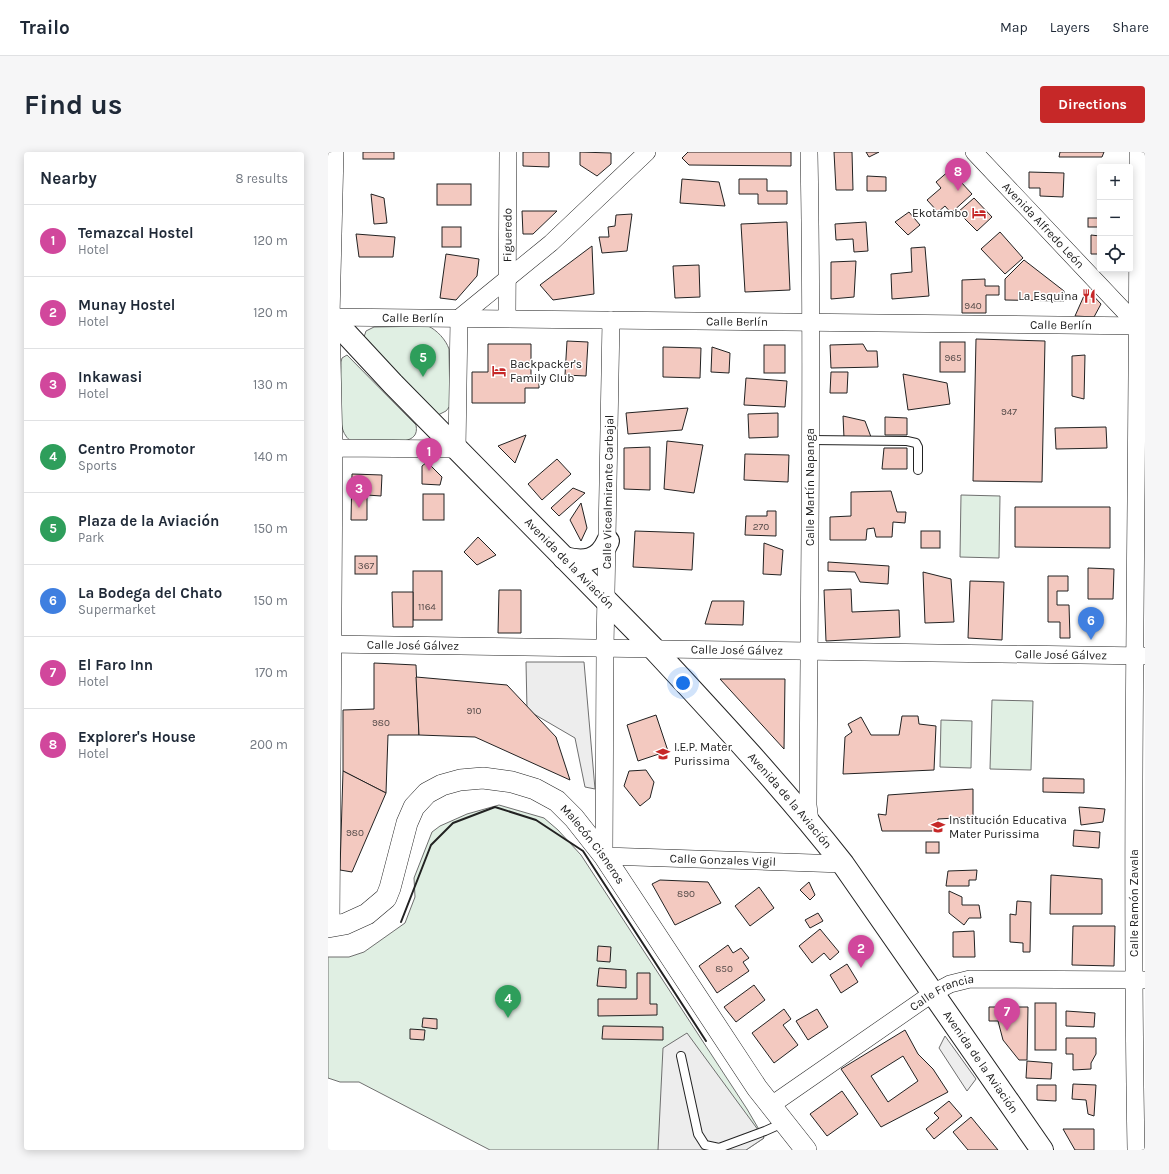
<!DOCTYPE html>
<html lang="en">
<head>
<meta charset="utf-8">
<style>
	body { margin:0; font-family:Karla,sans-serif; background:#f6f6f7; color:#1f2937 }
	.controls { position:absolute; right:12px; top:12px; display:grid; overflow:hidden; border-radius:4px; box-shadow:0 2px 10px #0003 }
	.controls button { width:36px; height:36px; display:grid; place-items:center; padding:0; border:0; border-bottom:1px solid #e0e1e3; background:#fff; color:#1f2937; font:20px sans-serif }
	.you { position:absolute; left:355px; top:531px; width:14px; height:14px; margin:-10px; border:3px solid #fff; border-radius:50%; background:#1a73e8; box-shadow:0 0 0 6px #1a73e833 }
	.badge { display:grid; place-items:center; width:26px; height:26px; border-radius:50%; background:#c62828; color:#fff; font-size:13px; font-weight:700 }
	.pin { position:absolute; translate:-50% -33px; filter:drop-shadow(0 1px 2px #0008) }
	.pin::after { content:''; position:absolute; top:21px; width:14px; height:12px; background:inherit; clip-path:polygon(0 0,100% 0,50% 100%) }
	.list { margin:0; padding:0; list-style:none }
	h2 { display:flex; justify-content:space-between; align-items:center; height:52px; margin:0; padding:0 16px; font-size:17px }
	h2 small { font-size:13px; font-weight:400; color:#747a83 }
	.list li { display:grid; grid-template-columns:26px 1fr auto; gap:12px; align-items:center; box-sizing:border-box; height:72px; padding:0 16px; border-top:1px solid #e0e1e3 }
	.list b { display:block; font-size:15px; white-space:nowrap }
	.list p { margin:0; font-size:13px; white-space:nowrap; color:#747a83 }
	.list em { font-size:13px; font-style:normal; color:#747a83 }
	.icon { flex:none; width:22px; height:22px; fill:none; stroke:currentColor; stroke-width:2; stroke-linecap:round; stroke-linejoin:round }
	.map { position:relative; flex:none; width:817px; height:998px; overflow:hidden; border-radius:4px }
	header { display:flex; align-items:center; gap:24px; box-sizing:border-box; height:56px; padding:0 20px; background:#fff; border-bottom:1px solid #e0e1e3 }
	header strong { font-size:19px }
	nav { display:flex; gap:22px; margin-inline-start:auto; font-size:14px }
	.intro { display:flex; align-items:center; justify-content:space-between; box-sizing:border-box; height:96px; padding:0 24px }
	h1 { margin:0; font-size:28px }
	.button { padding:10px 18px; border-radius:4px; background:#c62828; color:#fff; font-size:14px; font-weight:700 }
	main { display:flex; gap:24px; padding:0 24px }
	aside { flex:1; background:#fff; border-radius:4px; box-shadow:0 2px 10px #0003 }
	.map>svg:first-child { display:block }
</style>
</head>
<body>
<header>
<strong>Trailo</strong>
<nav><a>Map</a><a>Layers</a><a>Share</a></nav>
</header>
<div class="intro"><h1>Find us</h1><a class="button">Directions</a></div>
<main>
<aside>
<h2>Nearby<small>8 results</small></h2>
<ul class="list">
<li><span class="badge" style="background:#d1479c">1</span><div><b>Temazcal Hostel</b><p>Hotel</p></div><em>120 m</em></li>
<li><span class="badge" style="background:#d1479c">2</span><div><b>Munay Hostel</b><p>Hotel</p></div><em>120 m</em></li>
<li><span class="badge" style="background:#d1479c">3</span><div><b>Inkawasi</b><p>Hotel</p></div><em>130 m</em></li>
<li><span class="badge" style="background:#2e9e5b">4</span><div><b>Centro Promotor</b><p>Sports</p></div><em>140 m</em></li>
<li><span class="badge" style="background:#2e9e5b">5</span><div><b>Plaza de la Aviación</b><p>Park</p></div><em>150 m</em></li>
<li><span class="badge" style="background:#3f7fe0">6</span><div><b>La Bodega del Chato</b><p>Supermarket</p></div><em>150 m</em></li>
<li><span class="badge" style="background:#d1479c">7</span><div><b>El Faro Inn</b><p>Hotel</p></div><em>170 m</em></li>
<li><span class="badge" style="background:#d1479c">8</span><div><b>Explorer's House</b><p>Hotel</p></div><em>200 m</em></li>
</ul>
</aside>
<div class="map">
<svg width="817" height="998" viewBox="0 0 817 998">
	<rect width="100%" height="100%" fill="#fff"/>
	<!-- green -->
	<g fill="#e0efe3" stroke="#6f6f6f">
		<path d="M100,174C109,178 118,188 121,197L122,254L118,259L110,263L35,188L38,179L46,175Z"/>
		<path d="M19,203L88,273C90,283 85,287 76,289L28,290C24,289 20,288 18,284C8,272 13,227 13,210L14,206Z"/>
		<polygon points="633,343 672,344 671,406 632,405"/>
		<polygon points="664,548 705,549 703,618 662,617"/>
		<polygon points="613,568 644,569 643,616 612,615"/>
		<polygon points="171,653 216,666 230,678 253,703 419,957 436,986 418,998 162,998 31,930 12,930 0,926 0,805 21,805 36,800 77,771 87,745 86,726 104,680 112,674 139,662"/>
	</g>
	<!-- parking -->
	<g fill="#ededed" stroke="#6f6f6f">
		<polygon points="198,510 256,510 267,637 257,635 247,586 199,558"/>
		<polygon points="359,881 436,986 418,998 330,998 335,896"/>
		<polygon points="617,884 648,927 639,939 611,896"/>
	</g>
	<!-- building -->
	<g fill="#f3c9c0" stroke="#222" fill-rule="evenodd">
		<rect x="35" y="0" width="31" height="7"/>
		<polygon points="195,0 221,0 221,15 195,14"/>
		<polygon points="252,0 283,1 283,12 269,24 252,13"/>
		<polygon points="360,0 463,0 463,14 361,13 354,6"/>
		<polygon points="506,0 524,0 525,38 508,38"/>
		<polygon points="538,0 551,0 541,5"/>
		<polygon points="732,0 776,0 774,5 731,5"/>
		<polygon points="622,18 644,42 623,61 617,54 610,60 599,48 613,36 608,30"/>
		<polygon points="701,20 736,21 735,45 712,44 712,36 701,36"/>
		<polygon points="539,24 558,25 558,39 539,39"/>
		<polygon points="354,27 391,30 397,54 352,51"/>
		<polygon points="411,27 439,27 439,39 459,39 459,52 430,52 430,42 411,42"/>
		<rect x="109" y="32" width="34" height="21"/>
		<polygon points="43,42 56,46 59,71 46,72"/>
		<polygon points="646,46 664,65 649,79 630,60"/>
		<polygon points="194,59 229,59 205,82 195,82"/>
		<polygon points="581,60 592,73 580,83 567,70"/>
		<polygon points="304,62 299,99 274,101 271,85 281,85 280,75 287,74 288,63"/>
		<rect x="760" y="66" width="12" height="9"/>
		<polygon points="459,70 462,138 417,140 413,72"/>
		<polygon points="538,70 540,99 526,100 525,87 508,88 507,72"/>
		<rect x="114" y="75" width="19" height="20"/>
		<polygon points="672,80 695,106 677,122 653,97"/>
		<polygon points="28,82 67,85 65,105 31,105"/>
		<polygon points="763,83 772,84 772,102 763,102"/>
		<polygon points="264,94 266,142 225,148 212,133"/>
		<polygon points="597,95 601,144 564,147 563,122 584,120 583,96"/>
		<polygon points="118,102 151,107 149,124 128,148 112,146"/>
		<polygon points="696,108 736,139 736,149 677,148 677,127"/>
		<polygon points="528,109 526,145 503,147 503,110"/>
		<polygon points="371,113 372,145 347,146 345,114"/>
		<polygon points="657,127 657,134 671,134 671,143 658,143 658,161 634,161 634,128"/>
		<polygon points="759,137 773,152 766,165 747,164"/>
		<polygon points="648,187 717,189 714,330 645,329"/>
		<polygon points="239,189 260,190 258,224 237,223"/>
		<rect x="612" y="190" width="25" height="30"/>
		<polygon points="160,192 203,192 203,225 211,225 211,236 197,236 197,251 144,251 144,220 160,220"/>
		<polygon points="535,192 539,199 549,199 550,215 503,216 502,193"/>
		<rect x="436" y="193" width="21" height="28"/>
		<polygon points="335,195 373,196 372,226 335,225"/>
		<polygon points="384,195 402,201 401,221 383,220"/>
		<polygon points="757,203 756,247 744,244 744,204"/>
		<polygon points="503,220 520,220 519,241 502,241"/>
		<polygon points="575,222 619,231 622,252 580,258"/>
		<polygon points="418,226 459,229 457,255 416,253"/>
		<polygon points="360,256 354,278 300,282 298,261"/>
		<polygon points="450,261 450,285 421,286 420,262"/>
		<polygon points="515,264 537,269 543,285 516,286"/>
		<polygon points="557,265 579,266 579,283 557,283"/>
		<polygon points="778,275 779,296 728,297 727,276"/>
		<polygon points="198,283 187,311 170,294"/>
		<polygon points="339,289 375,293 366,341 336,337"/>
		<polygon points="322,295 322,338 296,337 296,296"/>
		<polygon points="556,296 579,296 579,317 554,317"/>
		<polygon points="417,302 461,303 460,330 416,328"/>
		<polygon points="229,307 243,322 214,348 200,332"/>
		<polygon points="99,310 114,325 112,333 94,332 94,314"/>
		<polygon points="24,322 54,323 53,344 39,343 39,368 23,368"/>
		<polygon points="245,336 257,341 231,364 223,356"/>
		<polygon points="563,339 569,360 578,360 577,371 565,370 564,385 548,385 546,376 539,377 538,388 502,388 502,365 523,364 523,340"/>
		<rect x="95" y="342" width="21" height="26"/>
		<polygon points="253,351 259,376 253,389 242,368"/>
		<polygon points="687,355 782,355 782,396 687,395"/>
		<polygon points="439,359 448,359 448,384 417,383 418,364 439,364"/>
		<polygon points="307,379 366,381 364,418 305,415"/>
		<rect x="593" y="379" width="19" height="17"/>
		<polygon points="150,385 168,403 149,413 136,400"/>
		<polygon points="436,391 455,398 453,423 435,422"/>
		<rect x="27" y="404" width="22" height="18"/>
		<polygon points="500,410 561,414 560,432 532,430 527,420 500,419"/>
		<polygon points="760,416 786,417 785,447 760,447"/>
		<rect x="85" y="419" width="29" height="49"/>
		<polygon points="595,420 623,427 626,470 597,471"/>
		<polygon points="720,424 740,424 740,439 729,439 729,453 741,453 742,486 732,486 732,470 720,470"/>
		<polygon points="642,429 676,430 674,488 640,486"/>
		<polygon points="523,437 524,460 571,458 572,485 498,489 496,438"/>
		<polygon points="171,438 193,438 193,481 170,481"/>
		<polygon points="64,440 85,440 85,475 65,475"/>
		<polygon points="384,449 416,449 415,473 377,472"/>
		<polygon points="46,511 88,513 91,583 60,583 58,641 15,619 15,558 46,557"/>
		<polygon points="88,525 179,533 228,585 242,628 147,585 91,583"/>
		<polygon points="392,527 457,527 456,597"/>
		<polygon points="328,563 340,599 310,609 299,573"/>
		<polygon points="574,564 590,564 591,572 608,574 606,618 515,622 517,585 524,580 520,572 533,565 543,583 571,583"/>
		<polygon points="318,618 326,630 322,646 312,654 296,634 301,619"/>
		<polygon points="15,619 58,641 24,720 12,718"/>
		<polygon points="715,626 756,627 756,641 715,640"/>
		<polygon points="645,637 645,665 610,667 608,679 554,679 550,662 558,663 560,643"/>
		<polygon points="751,655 777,657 775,670 753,673"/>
		<polygon points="746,678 772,680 771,696 745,694"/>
		<rect x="598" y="690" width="13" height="11"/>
		<polygon points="649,718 648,728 641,728 641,734 618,734 620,719"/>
		<polygon points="723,723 774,727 774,762 722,762"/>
		<polygon points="332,728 380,730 393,751 347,773 324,732"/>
		<polygon points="481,730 487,743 482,748 472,738"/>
		<polygon points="431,735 446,756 422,774 407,754"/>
		<polygon points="621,739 634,745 634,753 651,753 653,766 641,766 636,773 621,761"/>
		<polygon points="689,749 703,750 702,800 695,800 695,791 682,790 682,762 688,763"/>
		<polygon points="490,761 495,769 482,776 477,768"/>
		<polygon points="745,774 787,774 786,814 744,813"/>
		<polygon points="492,777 511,800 502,808 496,801 484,811 471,794"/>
		<polygon points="646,779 647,805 625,805 625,780"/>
		<polygon points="400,793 405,801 413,796 421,806 415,810 421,819 389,841 371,814"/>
		<polygon points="270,794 283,795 282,810 269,809"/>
		<polygon points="519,812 530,830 513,841 502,823"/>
		<polygon points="271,816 298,818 298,836 269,834"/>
		<polygon points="309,821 322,821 322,852 329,852 329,863 270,864 270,847 309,847"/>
		<polygon points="426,833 437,848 408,870 396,855"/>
		<rect x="707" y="851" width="21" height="47"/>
		<polygon points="661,855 700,855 699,908 691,908 675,888 670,869 661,869"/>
		<polygon points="456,857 463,867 455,873 470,893 446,911 424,881"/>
		<polygon points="489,857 500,875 480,888 468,869"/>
		<polygon points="738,859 767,861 766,875 738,874"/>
		<polygon points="95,866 109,867 109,877 94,875"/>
		<polygon points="275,874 335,875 335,888 274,887"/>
		<polygon points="82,877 97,878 96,888 82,887"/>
		<path d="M577,878L590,902L605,917L620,940L553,975L513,917ZM575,904L590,929L560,950L543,924Z"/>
		<polygon points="738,886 768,886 768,902 763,911 763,917 745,918 745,902 738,902"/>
		<polygon points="699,909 724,911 723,927 698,926"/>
		<polygon points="745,932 768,933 766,964 760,962 758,948 744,947"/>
		<polygon points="709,933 728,933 728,949 709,948"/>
		<polygon points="514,939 530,962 499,984 482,962"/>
		<polygon points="621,949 634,964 606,987 598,977 611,966 606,961"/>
		<polygon points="643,965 670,998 640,998 625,980"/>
		<polygon points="735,977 766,977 766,998 747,998"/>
	</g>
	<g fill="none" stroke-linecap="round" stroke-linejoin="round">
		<defs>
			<g id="service">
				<polyline points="482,288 579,289 588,291 590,295 590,318"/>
				<polyline points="353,904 370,982 377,993 391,996 437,979 455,971"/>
			</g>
			<g id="minor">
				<path d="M481,0C485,218 481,436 480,653L482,670"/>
				<path id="s1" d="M646,0L815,179"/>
				<path id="s2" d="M0,165L817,174"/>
				<path id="s3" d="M179,166L180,0"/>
				<path id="s4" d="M283,168L277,496L276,704L515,712"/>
				<polyline points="0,302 6,296 129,297 131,166 223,91 319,0"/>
				<path id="s5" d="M0,492L817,504"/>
				<polyline points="3,775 6,296 3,165 7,0"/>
				<path id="s6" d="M442,954L605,841L622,832L642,827L817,828"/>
				<path d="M808,998C802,665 810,333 810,0"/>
			</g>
			<g id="tertiary">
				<path id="s7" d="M0,775L17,772L39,762L58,746L62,736L79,671L86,655L99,641L114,633L132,628L155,626L184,630L207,637L229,649L246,666L276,704L429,936L478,998"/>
			</g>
			<g id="secondary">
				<path id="s8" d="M0,162L65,232L325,496C390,566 456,637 515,712L714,998"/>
				<path d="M236,406C255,411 271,410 280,389"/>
			</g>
		</defs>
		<!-- service casing -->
		<use href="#service" stroke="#222" stroke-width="10"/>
		<!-- minor casing -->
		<use href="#minor" stroke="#222" stroke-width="18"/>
		<!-- tertiary casing -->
		<use href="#tertiary" stroke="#222" stroke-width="22"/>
		<!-- secondary casing -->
		<use href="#secondary" stroke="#222" stroke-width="24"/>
		<!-- service -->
		<use href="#service" stroke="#fff" stroke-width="8"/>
		<!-- minor -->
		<use href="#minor" stroke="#fff" stroke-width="17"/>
		<!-- tertiary -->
		<use href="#tertiary" stroke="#fff" stroke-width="21"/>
		<!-- secondary -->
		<use href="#secondary" stroke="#fff" stroke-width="22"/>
		<!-- wall -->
		<polyline stroke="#222" stroke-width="2" points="73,770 103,693 125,671 167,655 208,668 255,699 378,889"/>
	</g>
	<!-- icons -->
	<defs>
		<symbol id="hotel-bare" viewBox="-9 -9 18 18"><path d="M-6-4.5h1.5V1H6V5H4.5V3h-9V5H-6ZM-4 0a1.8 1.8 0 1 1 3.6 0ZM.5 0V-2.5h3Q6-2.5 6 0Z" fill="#c62828" stroke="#fff" stroke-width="2.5" paint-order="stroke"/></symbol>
		<symbol id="restaurant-bare" viewBox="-9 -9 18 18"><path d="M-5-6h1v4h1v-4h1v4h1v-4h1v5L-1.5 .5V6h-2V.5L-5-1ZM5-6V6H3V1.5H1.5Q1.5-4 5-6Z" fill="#c62828" stroke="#fff" stroke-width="2.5" paint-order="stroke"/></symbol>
		<symbol id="school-bare" viewBox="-9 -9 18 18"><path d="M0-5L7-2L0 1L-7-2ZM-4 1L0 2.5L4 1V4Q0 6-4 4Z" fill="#c62828" stroke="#fff" stroke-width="2.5" paint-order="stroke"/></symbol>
	</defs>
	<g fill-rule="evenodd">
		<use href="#hotel-bare" x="641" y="51" width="20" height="20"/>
		<use href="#restaurant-bare" x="751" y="134" width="20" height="20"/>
		<use href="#hotel-bare" x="161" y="209" width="20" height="20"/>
		<use href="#school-bare" x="325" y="592" width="20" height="20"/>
		<use href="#school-bare" x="600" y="665" width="20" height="20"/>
	</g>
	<g text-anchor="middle" stroke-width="3" stroke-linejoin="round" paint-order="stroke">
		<!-- number labels -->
		<g font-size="10" fill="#564c4a">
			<text x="645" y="157">940</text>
			<text x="625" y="209">965</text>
			<text x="681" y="263">947</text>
			<text x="433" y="378">270</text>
			<text x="38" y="417">367</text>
			<text x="99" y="458">1164</text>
			<text x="146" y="562">910</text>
			<text x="53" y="574">980</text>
			<text x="27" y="684">980</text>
			<text x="358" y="745">890</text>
			<text x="396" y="820">850</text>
		</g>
		<!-- poi labels -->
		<g font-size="12" fill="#222" stroke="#fff" text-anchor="start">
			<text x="640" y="65" text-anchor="end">Ekotambo</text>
			<text x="750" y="148" text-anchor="end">La Esquina</text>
			<text x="182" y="216">Backpacker's<tspan x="182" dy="14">Family Club</tspan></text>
			<text x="346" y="599">I.E.P. Mater<tspan x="346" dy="14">Purissima</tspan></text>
			<text x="621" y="672">Institución Educativa<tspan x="621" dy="14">Mater Purissima</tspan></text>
		</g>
		<!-- street labels -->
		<g font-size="12" fill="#222" stroke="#fff">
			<text dy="4" stroke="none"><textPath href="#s1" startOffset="101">Avenida Alfredo León</textPath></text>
			<text dy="4" stroke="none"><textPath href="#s3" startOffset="83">Figueredo</textPath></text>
			<text dy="4" stroke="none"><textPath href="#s2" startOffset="85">Calle Berlín</textPath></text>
			<text dy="4" stroke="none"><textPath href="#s2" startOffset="409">Calle Berlín</textPath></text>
			<text dy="4" stroke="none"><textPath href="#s2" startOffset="733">Calle Berlín</textPath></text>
			<text transform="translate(482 335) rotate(-90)" y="4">Calle Martín Napanga</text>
			<text transform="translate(280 340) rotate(-89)" y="4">Calle Vicealmirante Carbajal</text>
			<text dy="4" stroke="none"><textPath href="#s8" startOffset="347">Avenida de la Aviación</textPath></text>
			<text dy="4" stroke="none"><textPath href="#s5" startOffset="85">Calle José Gálvez</textPath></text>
			<text dy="4" stroke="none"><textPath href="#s5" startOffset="409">Calle José Gálvez</textPath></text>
			<text dy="4" stroke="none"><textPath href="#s5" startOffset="733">Calle José Gálvez</textPath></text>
			<text dy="4" stroke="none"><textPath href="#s8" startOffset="671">Avenida de la Aviación</textPath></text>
			<text dy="4" stroke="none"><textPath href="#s7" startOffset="374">Malecón Cisneros</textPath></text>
			<text dy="4" stroke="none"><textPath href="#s4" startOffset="655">Calle Gonzales Vigil</textPath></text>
			<text transform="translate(806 751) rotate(-90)" y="4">Calle Ramón Zavala</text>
			<text dy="4" stroke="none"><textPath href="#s6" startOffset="207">Calle Francia</textPath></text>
			<text dy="4" stroke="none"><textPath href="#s8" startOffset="995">Avenida de la Aviación</textPath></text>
		</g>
	</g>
</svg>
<div class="controls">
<button>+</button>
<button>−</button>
<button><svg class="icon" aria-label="locate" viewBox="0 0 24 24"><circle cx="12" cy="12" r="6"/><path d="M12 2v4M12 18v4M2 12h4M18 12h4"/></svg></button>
</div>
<div class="you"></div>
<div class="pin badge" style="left:101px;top:319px;background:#d1479c">1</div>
<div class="pin badge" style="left:533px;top:816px;background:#d1479c">2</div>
<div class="pin badge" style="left:31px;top:356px;background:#d1479c">3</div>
<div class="pin badge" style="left:180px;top:866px;background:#2e9e5b">4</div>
<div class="pin badge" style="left:95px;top:225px;background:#2e9e5b">5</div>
<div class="pin badge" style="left:763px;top:488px;background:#3f7fe0">6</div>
<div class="pin badge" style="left:679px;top:879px;background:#d1479c">7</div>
<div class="pin badge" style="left:630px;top:39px;background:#d1479c">8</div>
</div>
</main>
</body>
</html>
